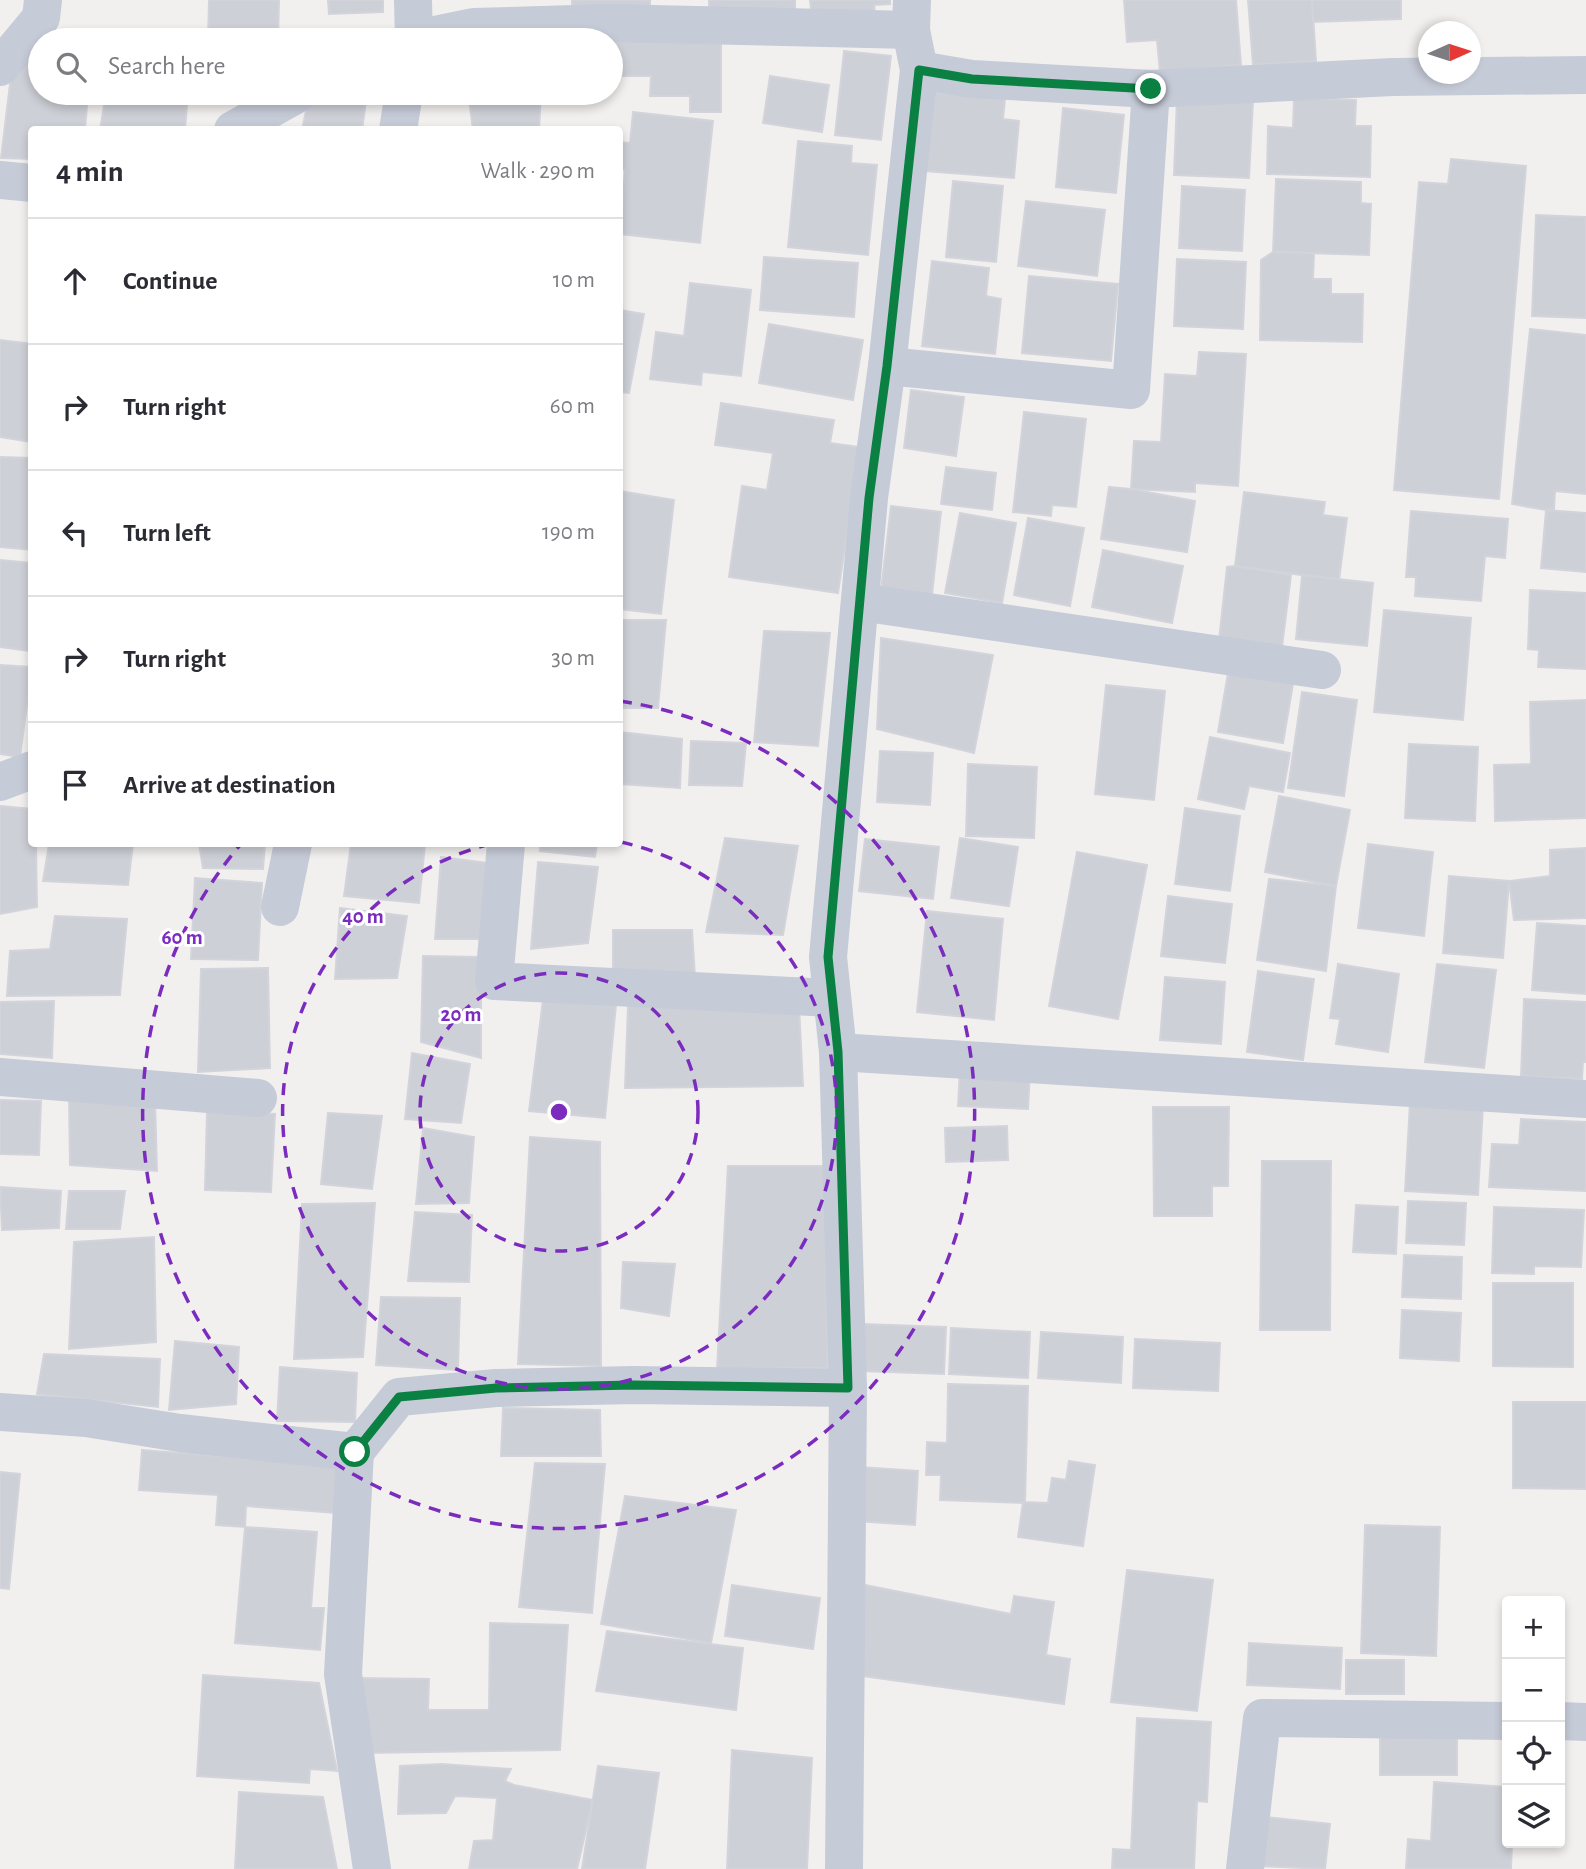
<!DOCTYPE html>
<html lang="en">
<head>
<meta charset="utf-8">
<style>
	body { margin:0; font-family:"Alegreya Sans",sans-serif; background:#f7f7f7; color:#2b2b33 }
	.controls { position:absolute; right:21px; bottom:21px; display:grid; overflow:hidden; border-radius:7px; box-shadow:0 4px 10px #0003 }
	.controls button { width:63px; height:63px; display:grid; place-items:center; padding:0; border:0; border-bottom:2px solid #e1e1e2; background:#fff; color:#2b2b33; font:35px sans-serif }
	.compass { position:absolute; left:1418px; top:21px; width:63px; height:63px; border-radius:50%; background:#fff; box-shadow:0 4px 10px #0003; rotate:87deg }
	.stop { position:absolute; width:21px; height:21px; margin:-16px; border:5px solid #0b8043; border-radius:50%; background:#fff }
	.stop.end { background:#0b8043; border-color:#fff; box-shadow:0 2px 7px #0008 }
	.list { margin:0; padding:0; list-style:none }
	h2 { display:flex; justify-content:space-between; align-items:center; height:91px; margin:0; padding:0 28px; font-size:30px }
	h2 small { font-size:23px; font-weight:400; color:#7c7c81 }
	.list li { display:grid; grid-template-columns:46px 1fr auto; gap:21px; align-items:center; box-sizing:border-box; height:126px; padding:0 28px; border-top:2px solid #e1e1e2 }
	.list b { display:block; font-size:26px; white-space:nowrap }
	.list em { font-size:23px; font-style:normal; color:#7c7c81 }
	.icon { flex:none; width:38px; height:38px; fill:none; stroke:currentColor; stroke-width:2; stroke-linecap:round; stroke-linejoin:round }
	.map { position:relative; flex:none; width:1586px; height:1869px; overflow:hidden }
	.search { position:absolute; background:#fff; box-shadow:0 4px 10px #0003; left:28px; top:28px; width:595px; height:77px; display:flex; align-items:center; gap:18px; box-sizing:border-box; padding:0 24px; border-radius:38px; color:#7c7c81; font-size:26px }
	.panel { position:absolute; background:#fff; box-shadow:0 4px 10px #0003; left:28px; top:126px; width:595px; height:721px; border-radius:7px }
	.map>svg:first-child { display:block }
</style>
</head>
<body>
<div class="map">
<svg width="1586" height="1869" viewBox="0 0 1586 1869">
	<rect width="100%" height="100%" fill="#f2f0ef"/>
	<!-- building -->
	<g fill="#ced0d7" stroke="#d3d4db" stroke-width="2">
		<polygon points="209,0 279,0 278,40 208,40"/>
		<polygon points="328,0 383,0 383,12 329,14"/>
		<polygon points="572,0 650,0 650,12 572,11"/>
		<polygon points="709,0 795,0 795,20 709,14"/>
		<polygon points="810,0 890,0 890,4 874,5 875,13 812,19"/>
		<polygon points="1124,0 1236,0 1241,65 1160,72 1157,40 1127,42"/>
		<polygon points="1248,0 1312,0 1316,61 1253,65"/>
		<polygon points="1312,0 1401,0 1401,19 1313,22"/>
		<polygon points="616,40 721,41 721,112 690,112 690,96 650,96 651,76 615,76"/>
		<polygon points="14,51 40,52 40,93 88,93 85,130 32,130 32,159 1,158"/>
		<polygon points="844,51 891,56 881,140 835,135"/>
		<polygon points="770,76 829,85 822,132 763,123"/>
		<polygon points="931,92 1005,99 1003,119 1019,121 1014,178 925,171"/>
		<polygon points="106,93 188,93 185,130 100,130"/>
		<polygon points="482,93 541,93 539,130 473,130 469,98 482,96"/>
		<polygon points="309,96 366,101 362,130 302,130"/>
		<polygon points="1177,98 1253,101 1249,178 1174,175"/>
		<polygon points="1294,98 1356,100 1355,126 1371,126 1370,177 1267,174 1268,126 1293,128"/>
		<polygon points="1063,108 1124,115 1116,193 1056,187"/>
		<polygon points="633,112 713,121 700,243 620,234 625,170 620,169 620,142 630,143"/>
		<polygon points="798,141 852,146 851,163 877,165 868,255 788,247"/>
		<polygon points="1451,159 1526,166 1499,499 1394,490 1419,182 1448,184"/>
		<polygon points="1276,179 1361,182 1361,203 1371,204 1369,255 1273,252"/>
		<polygon points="953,181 1003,186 996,262 946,257"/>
		<polygon points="1182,186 1245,190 1242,251 1179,248"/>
		<polygon points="1026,201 1105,210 1097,276 1018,266"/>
		<polygon points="1536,215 1586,217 1586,318 1532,316"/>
		<polygon points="1273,252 1314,253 1313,279 1331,279 1331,294 1363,294 1362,342 1260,340 1261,260"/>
		<polygon points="764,257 858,263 854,317 760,310"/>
		<polygon points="1177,259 1246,262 1243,329 1174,326"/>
		<polygon points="932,261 989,268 986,296 1001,299 995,354 922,346"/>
		<polygon points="1029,276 1118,284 1111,361 1022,353"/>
		<polygon points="690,283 751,290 741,376 702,372 701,385 650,379 656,332 684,336"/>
		<polygon points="620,310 644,314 629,393 620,392"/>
		<polygon points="769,324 863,340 853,400 759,383"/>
		<polygon points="1530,329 1586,335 1586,494 1555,491 1554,509 1546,510 1512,504"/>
		<polygon points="0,340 32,344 32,442 0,437"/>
		<polygon points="1199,352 1246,354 1238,486 1195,483 1195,492 1131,489 1134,441 1161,442 1165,374 1197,376"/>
		<polygon points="911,390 964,397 956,456 904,448"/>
		<polygon points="721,403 834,420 830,443 860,447 838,593 729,577 742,486 767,490 773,453 715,445"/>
		<polygon points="1024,412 1086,419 1076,507 1052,505 1051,516 1013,512"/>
		<polygon points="0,457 32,458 32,550 0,547"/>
		<polygon points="946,467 996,473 992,510 941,504"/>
		<polygon points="1109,487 1131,489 1195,501 1187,552 1101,539"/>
		<polygon points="620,491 674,500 661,614 620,609"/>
		<polygon points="1244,492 1325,502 1323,515 1347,518 1339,580 1235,566"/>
		<polygon points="891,506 941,512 932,595 881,590"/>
		<polygon points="1546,510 1586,513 1586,572 1541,568"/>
		<polygon points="1411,511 1508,519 1505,558 1485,556 1481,601 1415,596 1416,577 1406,577"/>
		<polygon points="960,513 1016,523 1002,603 945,593"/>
		<polygon points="1028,518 1084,528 1070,606 1014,595"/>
		<polygon points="1103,550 1183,566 1172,623 1092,607"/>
		<polygon points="0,560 32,563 30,651 0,647"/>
		<polygon points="1235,566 1291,575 1282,647 1219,640 1227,567"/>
		<polygon points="1302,575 1373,583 1367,646 1296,639"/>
		<polygon points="1530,590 1586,593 1586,669 1538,667 1539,650 1528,649"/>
		<polygon points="1384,610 1471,618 1463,720 1374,712"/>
		<polygon points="620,620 666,620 658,708 620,708"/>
		<polygon points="764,631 830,633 818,746 754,742"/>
		<polygon points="881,638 993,655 974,753 877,729"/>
		<polygon points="0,665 32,667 20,757 0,754"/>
		<polygon points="1228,673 1293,684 1283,743 1218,732"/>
		<polygon points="1106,685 1165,691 1154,800 1095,794"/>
		<polygon points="1302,692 1357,700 1344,796 1288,788"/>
		<polygon points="29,694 32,694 30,742"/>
		<polygon points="1586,700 1586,818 1495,821 1494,765 1531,764 1530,702"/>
		<polygon points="620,732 682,739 680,788 620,784"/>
		<polygon points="1210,737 1290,753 1283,792 1249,786 1244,809 1198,799"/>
		<polygon points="691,741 746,743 742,786 689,785"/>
		<polygon points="1409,744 1478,747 1475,821 1405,818"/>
		<polygon points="880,751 933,753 930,805 877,802"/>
		<polygon points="968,764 1037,767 1034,838 966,836"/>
		<polygon points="1279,796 1350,810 1336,886 1265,872"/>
		<polygon points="0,806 32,809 32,844 36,844 37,907 0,914"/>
		<polygon points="1185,808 1240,816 1230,891 1175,884"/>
		<polygon points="725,838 798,846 783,935 706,932"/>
		<polygon points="960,838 1018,847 1009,906 951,898"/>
		<polygon points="865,839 939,847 933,899 859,891"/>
		<polygon points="49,844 133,844 128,885 43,881"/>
		<polygon points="199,844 265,844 263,869 203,868"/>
		<polygon points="351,844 425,845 419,903 344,896"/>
		<polygon points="540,844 597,844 595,857 540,851"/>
		<polygon points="1368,844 1433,852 1424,936 1358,928"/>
		<polygon points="1586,848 1586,918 1514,920 1509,881 1550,876 1550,850"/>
		<polygon points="1077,852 1147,865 1118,1019 1049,1006"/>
		<polygon points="441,857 497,864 491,939 435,939"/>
		<polygon points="538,862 598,867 588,943 531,949"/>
		<polygon points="1449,876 1509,881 1503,958 1443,953"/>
		<polygon points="195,878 262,883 258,960 191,959"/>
		<polygon points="1269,879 1336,886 1326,971 1257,960"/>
		<polygon points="1168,896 1232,904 1225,963 1161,956"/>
		<polygon points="340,908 407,916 397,978 335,979"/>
		<polygon points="927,911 1003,919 994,1020 917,1012"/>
		<polygon points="55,916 127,919 120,995 7,996 10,951 50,949"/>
		<polygon points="1537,923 1586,926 1586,994 1532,990"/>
		<polygon points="613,930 692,930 695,977 613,975"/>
		<polygon points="423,956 481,957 481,1058 421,1042"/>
		<polygon points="1338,964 1399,974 1388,1052 1336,1044 1340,1019 1330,1018"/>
		<polygon points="1437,964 1496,970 1484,1068 1425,1062"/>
		<polygon points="268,968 270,1068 198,1072 201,969"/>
		<polygon points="1258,971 1314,979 1303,1060 1247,1052"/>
		<polygon points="1165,977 1225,982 1221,1044 1160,1040"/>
		<polygon points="1524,999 1586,1002 1586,1062 1583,1062 1582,1079 1521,1076"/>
		<polygon points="543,1000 616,1005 605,1118 529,1111"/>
		<polygon points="54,1001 52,1058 0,1054 0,1002"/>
		<polygon points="628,1006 799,1006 803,1086 625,1088"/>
		<polygon points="412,1053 470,1064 461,1123 405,1119"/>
		<polygon points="960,1069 1030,1072 1028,1109 958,1106"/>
		<polygon points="69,1097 155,1100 157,1171 70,1165"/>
		<polygon points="0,1100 41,1101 39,1155 0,1154"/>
		<polygon points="1410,1103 1483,1106 1478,1195 1405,1191"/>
		<polygon points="1153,1107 1229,1107 1228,1186 1212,1186 1212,1216 1154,1216"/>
		<polygon points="207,1111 275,1114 271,1192 205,1190"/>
		<polygon points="328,1113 382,1116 372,1189 321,1184"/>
		<polygon points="1521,1119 1586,1122 1586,1191 1489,1187 1492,1144 1519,1145"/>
		<polygon points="1007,1126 1008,1160 946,1162 945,1128"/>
		<polygon points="423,1128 474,1137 469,1203 416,1204"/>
		<polygon points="530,1137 600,1142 601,1366 518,1364"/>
		<polygon points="1262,1161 1331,1161 1330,1330 1260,1330"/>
		<polygon points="728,1166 825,1166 828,1368 724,1369"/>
		<polygon points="728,1166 825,1166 828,1368 717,1369"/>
		<polygon points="0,1187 61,1191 59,1228 2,1230"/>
		<polygon points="69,1191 125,1191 120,1229 66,1229"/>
		<polygon points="1408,1201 1466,1203 1464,1245 1406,1243"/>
		<polygon points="375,1203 363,1357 294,1359 302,1204"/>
		<polygon points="1356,1205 1398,1207 1396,1254 1353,1252"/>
		<polygon points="1494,1207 1584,1210 1581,1267 1534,1266 1534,1274 1492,1273"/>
		<polygon points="415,1212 472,1215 469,1282 408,1281"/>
		<polygon points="154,1237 156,1342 69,1349 74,1242"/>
		<polygon points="1404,1255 1462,1257 1461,1299 1402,1297"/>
		<polygon points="623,1262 675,1264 669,1316 621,1308"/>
		<polygon points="1493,1283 1573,1283 1573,1367 1493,1366"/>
		<polygon points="381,1297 460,1298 458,1370 376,1365"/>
		<polygon points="1402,1310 1461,1313 1459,1361 1400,1358"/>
		<polygon points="863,1324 946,1327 944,1374 861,1371"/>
		<polygon points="951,1328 1030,1332 1028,1378 949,1374"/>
		<polygon points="1041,1332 1123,1337 1121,1383 1038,1378"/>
		<polygon points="1135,1339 1220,1343 1218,1391 1133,1388"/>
		<polygon points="175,1341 239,1347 236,1404 169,1410"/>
		<polygon points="44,1354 160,1359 158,1407 37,1394"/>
		<polygon points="280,1367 357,1373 355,1422 277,1421"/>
		<polygon points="948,1384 1028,1386 1025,1503 940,1500 941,1475 926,1475 927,1442 947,1443"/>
		<polygon points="1513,1402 1586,1402 1586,1489 1513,1488"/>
		<polygon points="503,1408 600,1410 601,1456 501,1456"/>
		<polygon points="142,1450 340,1465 336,1513 246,1506 245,1527 216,1525 218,1495 139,1490"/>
		<polygon points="1069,1461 1095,1465 1083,1546 1018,1537 1023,1502 1048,1503 1052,1478 1066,1480"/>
		<polygon points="535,1463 605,1464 592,1613 519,1607"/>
		<polygon points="859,1467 918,1471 915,1525 856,1521"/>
		<polygon points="0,1472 20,1474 9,1589 0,1588"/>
		<polygon points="625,1496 736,1510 711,1643 601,1624"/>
		<polygon points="1365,1525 1440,1527 1436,1656 1361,1653"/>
		<polygon points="245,1527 317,1532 311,1608 324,1608 320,1650 235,1643"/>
		<polygon points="1127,1570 1213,1580 1197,1711 1111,1702"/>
		<polygon points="855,1583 1011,1614 1014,1596 1054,1602 1046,1655 1070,1659 1064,1704 863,1676"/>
		<polygon points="732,1585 820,1598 813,1649 725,1636"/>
		<polygon points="490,1623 568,1625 560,1750 363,1753 357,1678 429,1679 428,1710 489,1710"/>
		<polygon points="607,1631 743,1648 736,1710 596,1691"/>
		<polygon points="1249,1643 1342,1648 1340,1689 1247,1685"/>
		<rect x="1346" y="1660" width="58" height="34"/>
		<polygon points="203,1675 319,1683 337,1771 310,1769 309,1783 197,1776"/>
		<polygon points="1137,1718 1211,1722 1207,1802 1197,1801 1194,1869 1112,1869 1113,1849 1131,1850"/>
		<rect x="1380" y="1730" width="77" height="45"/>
		<polygon points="732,1750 812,1758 807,1869 727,1869"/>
		<polygon points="442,1764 511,1769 505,1781 514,1785 593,1800 577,1869 469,1869 474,1841 493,1840 497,1798 455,1796 446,1813 398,1814 400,1766"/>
		<polygon points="598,1766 659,1773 645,1869 582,1869"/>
		<polygon points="1434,1782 1507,1787 1507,1843 1512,1843 1511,1869 1406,1869 1408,1839 1431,1841"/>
		<polygon points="239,1792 323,1797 337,1869 235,1869"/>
		<polygon points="1265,1817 1330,1824 1325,1869 1260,1866"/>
	</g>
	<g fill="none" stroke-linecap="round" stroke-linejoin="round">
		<!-- minor -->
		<g stroke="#c6cbd8" stroke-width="38">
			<polyline points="413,0 414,40"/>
			<polyline points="410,40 473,27 607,23 911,30"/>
			<polyline points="0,67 41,18 43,0"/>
			<polyline points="919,70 972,79 1151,89 1393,77 1586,75"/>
			<polyline points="233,130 299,93"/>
			<polyline points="398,130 404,93"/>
			<polyline points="0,180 32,183"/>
			<polyline points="887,366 1131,390 1151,89"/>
			<polyline points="860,602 1322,670"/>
			<polyline points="0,782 32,770"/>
			<polyline points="506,844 494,981 832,998"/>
			<polyline points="280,907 293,844"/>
			<polyline points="838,1052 1586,1099"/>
			<polyline points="0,1077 258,1098"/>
			<polyline points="0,1412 86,1418 180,1433 355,1452 399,1397 496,1388 633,1385 848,1388"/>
			<polyline points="355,1452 343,1674 372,1869"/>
			<polyline points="1560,1721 1586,1722"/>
			<polyline points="844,1869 848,1388 838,1052 828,957 869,498 887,366 919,70 911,30 912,0"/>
			<polyline points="1245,1869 1262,1718 1507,1721"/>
		</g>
	</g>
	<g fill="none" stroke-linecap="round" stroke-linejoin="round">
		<!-- route -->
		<polyline stroke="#0b8043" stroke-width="9" points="355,1452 399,1397 496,1388 633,1385 848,1388 838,1052 828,957 869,498 887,366 919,70 972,79 1151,89"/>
	</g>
	<!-- distance rings -->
	<g fill="none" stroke="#7b2cbf" stroke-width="3.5" stroke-dasharray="12 9">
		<circle cx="559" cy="1112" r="139"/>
		<path d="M621 842A277 277 0 1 1 490 844"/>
		<path d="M620 701A416 416 0 1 1 240 845"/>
	</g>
	<circle cx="559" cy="1112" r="10" fill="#7b2cbf" stroke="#fff" stroke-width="3.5"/>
	<g font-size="21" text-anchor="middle" font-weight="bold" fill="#7b2cbf" stroke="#fff" stroke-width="6" stroke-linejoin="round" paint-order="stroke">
		<text x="363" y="923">40 m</text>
		<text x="182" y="944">60 m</text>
		<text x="461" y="1021">20 m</text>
	</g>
</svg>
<div class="controls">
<button>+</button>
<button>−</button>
<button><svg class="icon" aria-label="locate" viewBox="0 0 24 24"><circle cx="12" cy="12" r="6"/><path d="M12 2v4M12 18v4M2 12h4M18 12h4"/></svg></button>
<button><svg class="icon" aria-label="layers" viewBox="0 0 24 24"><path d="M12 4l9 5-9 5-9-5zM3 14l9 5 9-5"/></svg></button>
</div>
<svg class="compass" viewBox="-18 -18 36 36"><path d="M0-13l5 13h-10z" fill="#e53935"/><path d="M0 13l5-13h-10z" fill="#7c7c81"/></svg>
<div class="stop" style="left:355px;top:1452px"></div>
<div class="stop end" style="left:1151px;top:89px"></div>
<div class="search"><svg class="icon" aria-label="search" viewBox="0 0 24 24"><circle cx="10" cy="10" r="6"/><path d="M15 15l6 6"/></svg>Search here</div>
<section class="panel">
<h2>4 min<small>Walk · 290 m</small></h2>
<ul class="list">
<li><svg class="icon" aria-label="ahead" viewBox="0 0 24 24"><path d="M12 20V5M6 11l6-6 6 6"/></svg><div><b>Continue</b></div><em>10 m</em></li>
<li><svg class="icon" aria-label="right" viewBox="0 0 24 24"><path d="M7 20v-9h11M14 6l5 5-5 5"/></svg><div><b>Turn right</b></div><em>60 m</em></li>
<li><svg class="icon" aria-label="left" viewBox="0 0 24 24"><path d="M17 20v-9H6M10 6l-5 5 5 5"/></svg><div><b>Turn left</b></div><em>190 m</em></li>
<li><svg class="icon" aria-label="right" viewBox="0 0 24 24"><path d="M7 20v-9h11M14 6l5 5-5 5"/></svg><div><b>Turn right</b></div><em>30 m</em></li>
<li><svg class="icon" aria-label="arrive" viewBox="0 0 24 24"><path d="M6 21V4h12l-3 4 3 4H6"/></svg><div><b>Arrive at destination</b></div></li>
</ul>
</section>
</div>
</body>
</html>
